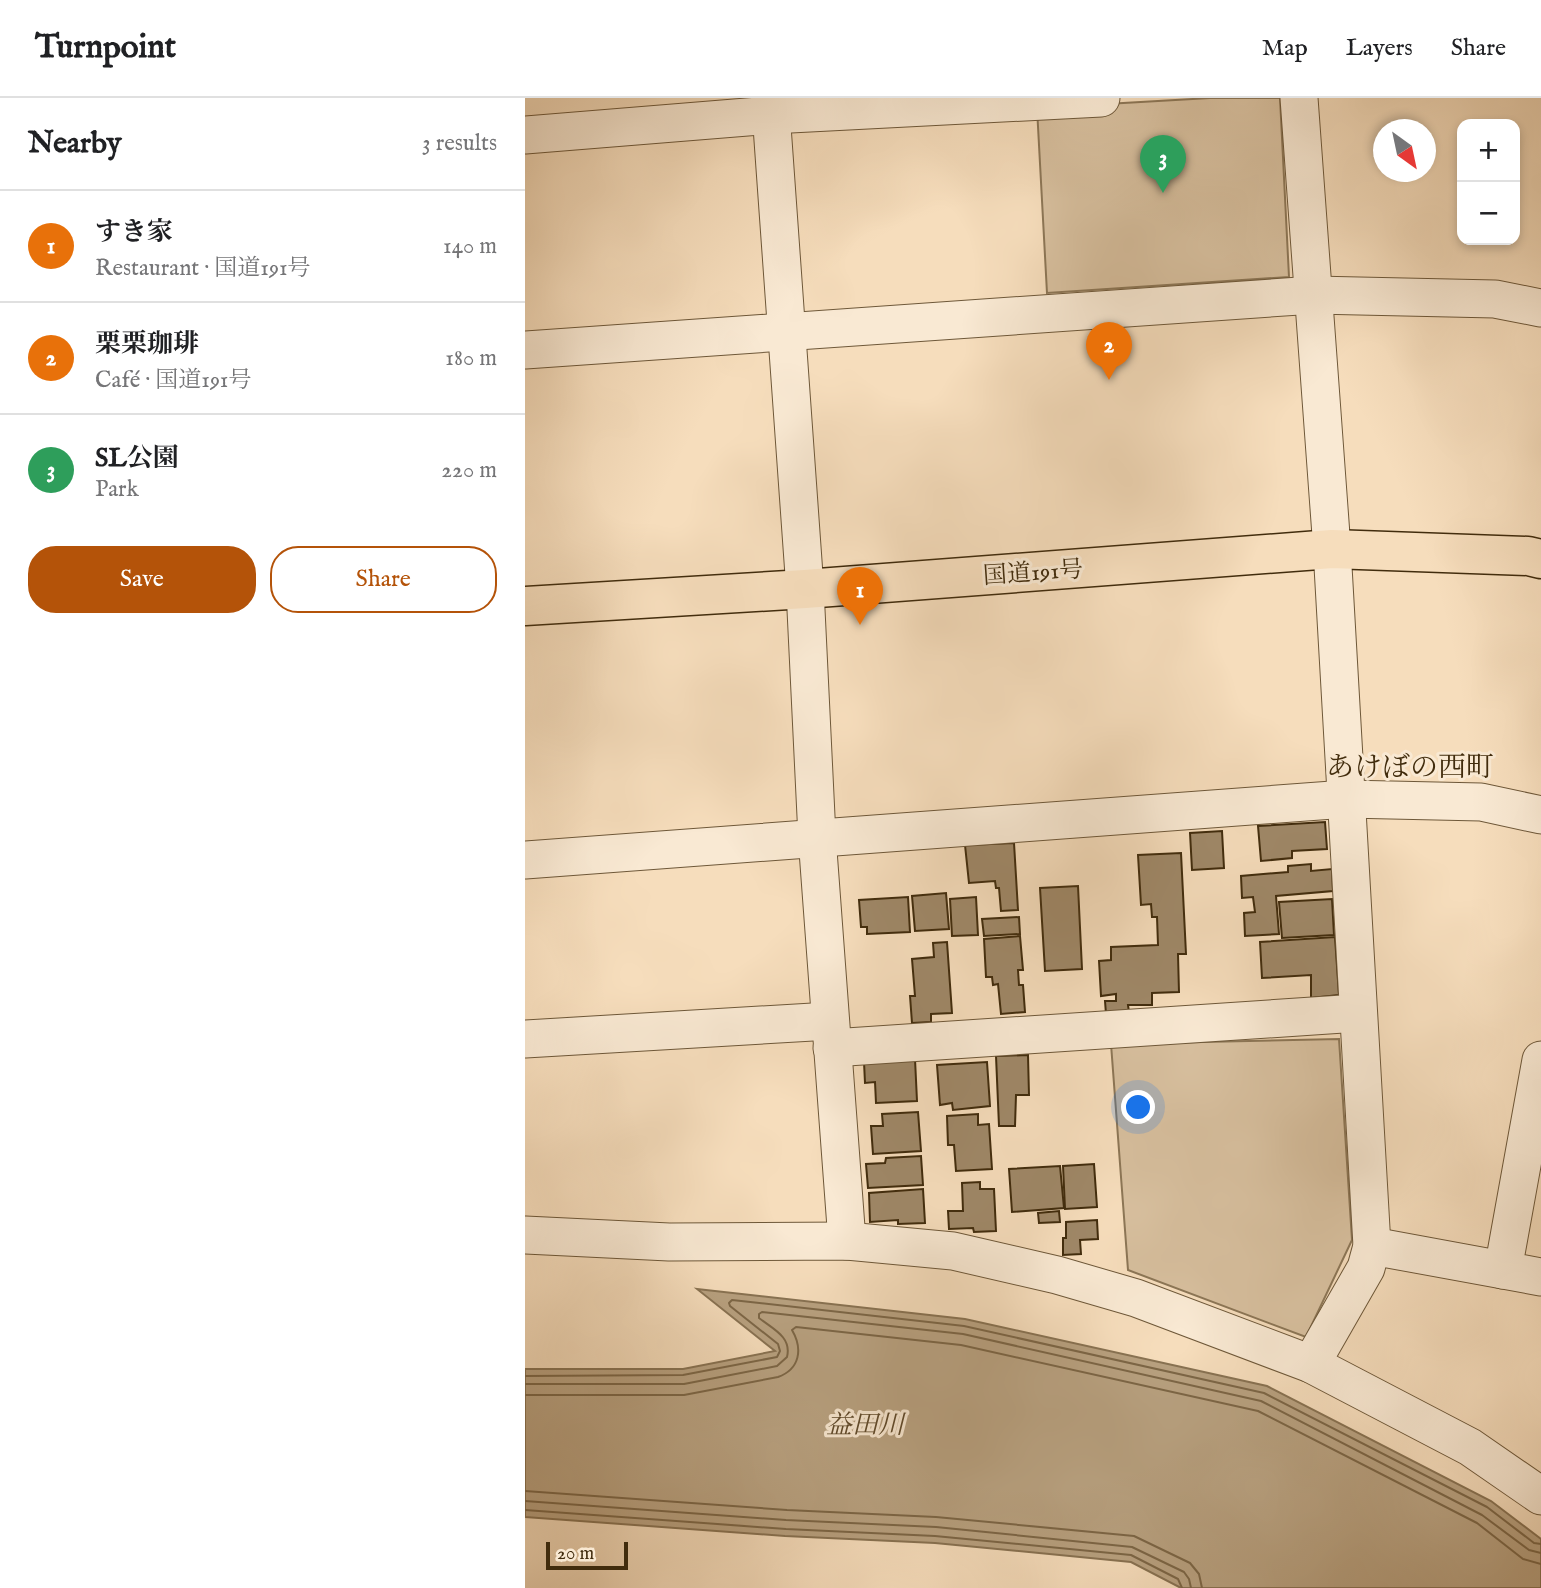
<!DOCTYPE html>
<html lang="en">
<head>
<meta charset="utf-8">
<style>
	body { margin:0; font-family:"IM FELL English","Noto Serif JP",serif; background:#f2f2f2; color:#202124 }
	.controls { position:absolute; right:21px; top:21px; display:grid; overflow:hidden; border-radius:14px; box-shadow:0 4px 10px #0003 }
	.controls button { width:63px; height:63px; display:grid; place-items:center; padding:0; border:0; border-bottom:2px solid #e0e0e0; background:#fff; color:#202124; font:35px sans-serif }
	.compass { position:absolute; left:848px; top:21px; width:63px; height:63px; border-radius:50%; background:#fff; box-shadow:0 4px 10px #0003; rotate:147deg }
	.scale { position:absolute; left:21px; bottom:18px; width:82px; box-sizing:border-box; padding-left:7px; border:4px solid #412c0d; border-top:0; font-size:19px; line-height:24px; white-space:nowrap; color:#412c0d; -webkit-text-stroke:5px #f9e9d3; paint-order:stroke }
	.you { position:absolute; left:614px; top:1010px; width:24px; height:24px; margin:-18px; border:5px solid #fff; border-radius:50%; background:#1a73e8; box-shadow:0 0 0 10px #1a73e833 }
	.badge { display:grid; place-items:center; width:46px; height:46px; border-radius:50%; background:#b45309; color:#fff; font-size:23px; font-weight:700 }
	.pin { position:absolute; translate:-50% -58px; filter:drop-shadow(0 2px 4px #0008) }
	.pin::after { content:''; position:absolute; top:37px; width:24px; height:21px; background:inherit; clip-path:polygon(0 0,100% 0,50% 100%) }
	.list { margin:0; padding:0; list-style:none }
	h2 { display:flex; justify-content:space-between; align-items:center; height:91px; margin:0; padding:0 28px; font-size:30px }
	h2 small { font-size:23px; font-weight:400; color:#757577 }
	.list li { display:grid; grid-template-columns:46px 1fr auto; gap:21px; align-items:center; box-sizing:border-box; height:112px; padding:0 28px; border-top:2px solid #e0e0e0 }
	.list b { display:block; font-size:26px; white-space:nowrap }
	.list p { margin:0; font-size:23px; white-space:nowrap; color:#757577 }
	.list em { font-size:23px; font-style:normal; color:#757577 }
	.actions { display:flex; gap:14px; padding:21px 28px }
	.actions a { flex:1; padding:16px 0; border:2px solid #b45309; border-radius:28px; text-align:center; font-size:24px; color:#b45309 }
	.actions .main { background:#b45309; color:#fff }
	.map { position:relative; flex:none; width:1016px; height:1490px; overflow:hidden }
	header { display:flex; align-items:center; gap:42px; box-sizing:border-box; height:98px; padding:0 35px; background:#fff; border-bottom:2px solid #e0e0e0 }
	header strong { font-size:33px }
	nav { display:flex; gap:38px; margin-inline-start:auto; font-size:24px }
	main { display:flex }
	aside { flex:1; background:#fff }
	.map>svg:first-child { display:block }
</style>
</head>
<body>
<header>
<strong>Turnpoint</strong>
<nav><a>Map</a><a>Layers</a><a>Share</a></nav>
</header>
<main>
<aside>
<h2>Nearby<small>3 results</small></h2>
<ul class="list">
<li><span class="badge" style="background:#e8710a">1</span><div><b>すき家</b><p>Restaurant · 国道191号</p></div><em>140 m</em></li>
<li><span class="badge" style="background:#e8710a">2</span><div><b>栗栗珈琲</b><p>Café · 国道191号</p></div><em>180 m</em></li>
<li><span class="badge" style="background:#2e9e5b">3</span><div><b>SL公園</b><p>Park</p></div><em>220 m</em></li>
</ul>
<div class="actions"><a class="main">Save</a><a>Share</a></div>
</aside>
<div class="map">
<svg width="1016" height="1490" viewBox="0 0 1016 1490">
	<rect width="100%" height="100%" fill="#f6ddbc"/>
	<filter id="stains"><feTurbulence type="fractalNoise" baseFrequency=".00286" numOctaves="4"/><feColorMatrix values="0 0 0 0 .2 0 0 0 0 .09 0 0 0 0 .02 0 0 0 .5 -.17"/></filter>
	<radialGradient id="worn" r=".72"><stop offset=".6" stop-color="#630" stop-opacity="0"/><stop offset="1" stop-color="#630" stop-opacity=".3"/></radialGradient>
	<!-- green -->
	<g fill="#d7bf9e" stroke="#8c7656" stroke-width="2">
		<polygon points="685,0 755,0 764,179 522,195 512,10"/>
		<polygon points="814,941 827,1142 781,1239 603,1172 586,946"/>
	</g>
	<!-- water -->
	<polygon fill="#b8a180" stroke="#887252" stroke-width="2" points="172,1191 440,1221 742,1288 966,1403 1016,1441 1016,1490 656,1490 606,1464 410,1445 260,1438 0,1419 0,1271 158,1271 250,1253"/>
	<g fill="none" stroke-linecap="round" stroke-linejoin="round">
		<!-- shore -->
		<g stroke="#7c6646" stroke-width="2">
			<polyline points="0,1278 158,1277 252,1259 255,1253 253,1246 205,1208 204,1205 207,1202 439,1228 739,1295 962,1409 1009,1445 1016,1446"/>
			<path d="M0,1286H159L252,1268L262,1259C267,1239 248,1231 234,1220V1216L237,1214L438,1236L736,1303L957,1417L1004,1452L1016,1455"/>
			<path d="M0,1297H159L253,1279C275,1271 278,1251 267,1232L271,1229L436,1247L733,1313L952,1425L998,1461L1016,1466"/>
			<polyline points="0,1393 262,1412 411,1419 609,1438 665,1465 674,1476 677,1490"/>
			<polyline points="0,1403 261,1422 411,1429 607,1449 659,1474 664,1481 666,1490"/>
			<polyline points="0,1412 261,1431 410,1438 606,1457 653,1481 657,1490"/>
		</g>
	</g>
	<!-- building -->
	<g fill="#9f8868" stroke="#412c0d" stroke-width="2">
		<polygon points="800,724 802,751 767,753 767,760 736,763 733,728"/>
		<polygon points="697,733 699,770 667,772 665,735"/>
		<polygon points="489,745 493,812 476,813 474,790 471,790 470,783 444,785 440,747"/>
		<polygon points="656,755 661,856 653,856 654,894 627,895 627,907 603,907 604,914 581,916 580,903 591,903 591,896 576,898 574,863 586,862 586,849 633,847 632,819 627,819 626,806 616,807 613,757"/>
		<polygon points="786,766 786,773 807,771 808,793 751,798 754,836 720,838 719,815 730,814 728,799 717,800 716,778 763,774 763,768"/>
		<polygon points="553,788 557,871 520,873 515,790"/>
		<polygon points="421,795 424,831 390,833 387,798"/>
		<polygon points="383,799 385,834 342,836 342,829 336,829 334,802"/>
		<polygon points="451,799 453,837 427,838 425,801"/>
		<polygon points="807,801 809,837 757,840 754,804"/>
		<polygon points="494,819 495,836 459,838 457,821"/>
		<polygon points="495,838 498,872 493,872 494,887 498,887 500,914 476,916 473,886 468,887 467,879 461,879 459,841"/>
		<polygon points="810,839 814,897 786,900 786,877 737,880 735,844"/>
		<polygon points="422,844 427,915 406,916 406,924 387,925 385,898 390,898 387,861 409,859 408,845"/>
		<polygon points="503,957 504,997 491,997 490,1028 474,1028 471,958"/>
		<polygon points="390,961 392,1003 351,1005 350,984 340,985 339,964"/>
		<polygon points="462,964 465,1008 428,1012 427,1005 415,1007 412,967"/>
		<polygon points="393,1014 396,1053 348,1056 346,1028 358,1028 357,1016"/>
		<polygon points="453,1016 453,1027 464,1026 467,1071 431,1073 429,1047 423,1047 422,1018"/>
		<polygon points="396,1058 398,1087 343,1090 341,1066 360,1065 361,1060"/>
		<polygon points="569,1066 572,1109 540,1111 538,1068"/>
		<polygon points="535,1068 539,1110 487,1114 484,1071"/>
		<polygon points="455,1084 455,1091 469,1091 471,1133 449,1134 448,1130 424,1131 423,1113 438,1113 437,1085"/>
		<polygon points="398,1091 400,1125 373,1126 373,1122 345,1124 344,1095"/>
		<polygon points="534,1113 535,1124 514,1125 513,1115"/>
		<polygon points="572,1122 573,1141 555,1142 556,1156 538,1157 538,1140 541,1140 541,1124"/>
	</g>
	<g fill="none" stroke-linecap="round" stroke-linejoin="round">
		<defs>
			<g id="minor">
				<polyline points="245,0 280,491 292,739 322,1143"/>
				<polyline points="774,0 807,451 847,1148 841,1170 786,1266"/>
				<polyline points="0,37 246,17 576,0"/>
				<polyline points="0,252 789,197 970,201 1016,210"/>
				<polyline points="0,762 821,701 956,704 1016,717"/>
				<polyline points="0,941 305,923"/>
				<polyline points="307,950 833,915"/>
				<polyline points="0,1137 144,1144 322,1143 428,1153 532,1177 611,1200 786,1266 945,1349 1016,1398"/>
				<polyline points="847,1148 1016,1179"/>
				<polyline points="978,1172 1016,962"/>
			</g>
			<polyline id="highway" points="0,508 280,491 807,451 1003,458 1016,461"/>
		</defs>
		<!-- minor casing -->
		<use href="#minor" stroke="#6e5839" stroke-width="39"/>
		<!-- highway casing -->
		<use href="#highway" stroke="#412c0d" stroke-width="41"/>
		<!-- minor -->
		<use href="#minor" stroke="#f9e9d3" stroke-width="37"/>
		<!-- highway -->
		<use href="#highway" stroke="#f6ddbc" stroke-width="38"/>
	</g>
	<g text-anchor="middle" stroke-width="6" stroke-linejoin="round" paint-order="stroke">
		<!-- street labels -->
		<g font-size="24" fill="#412c0d" stroke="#f9e9d3">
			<text transform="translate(508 474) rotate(-4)" y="8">国道191号</text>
		</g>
		<!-- water labels -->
		<g font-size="26" font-style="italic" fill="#5f492a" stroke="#f9e9d3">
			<text x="340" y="1335">益田川</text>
		</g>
		<!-- quarter labels -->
		<g font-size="28" fill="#412c0d" stroke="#f9e9d3">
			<text x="885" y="678">あけぼの西町</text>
		</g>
	</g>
	<rect width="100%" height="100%" filter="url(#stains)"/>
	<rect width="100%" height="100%" fill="url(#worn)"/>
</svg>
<div class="controls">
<button>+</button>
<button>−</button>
</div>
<svg class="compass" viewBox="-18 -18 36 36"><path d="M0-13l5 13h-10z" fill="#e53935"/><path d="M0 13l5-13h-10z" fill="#757577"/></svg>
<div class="scale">20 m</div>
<div class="you"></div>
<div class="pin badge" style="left:335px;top:527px;background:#e8710a">1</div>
<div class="pin badge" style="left:584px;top:282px;background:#e8710a">2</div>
<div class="pin badge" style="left:638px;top:95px;background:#2e9e5b">3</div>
</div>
</main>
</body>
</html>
